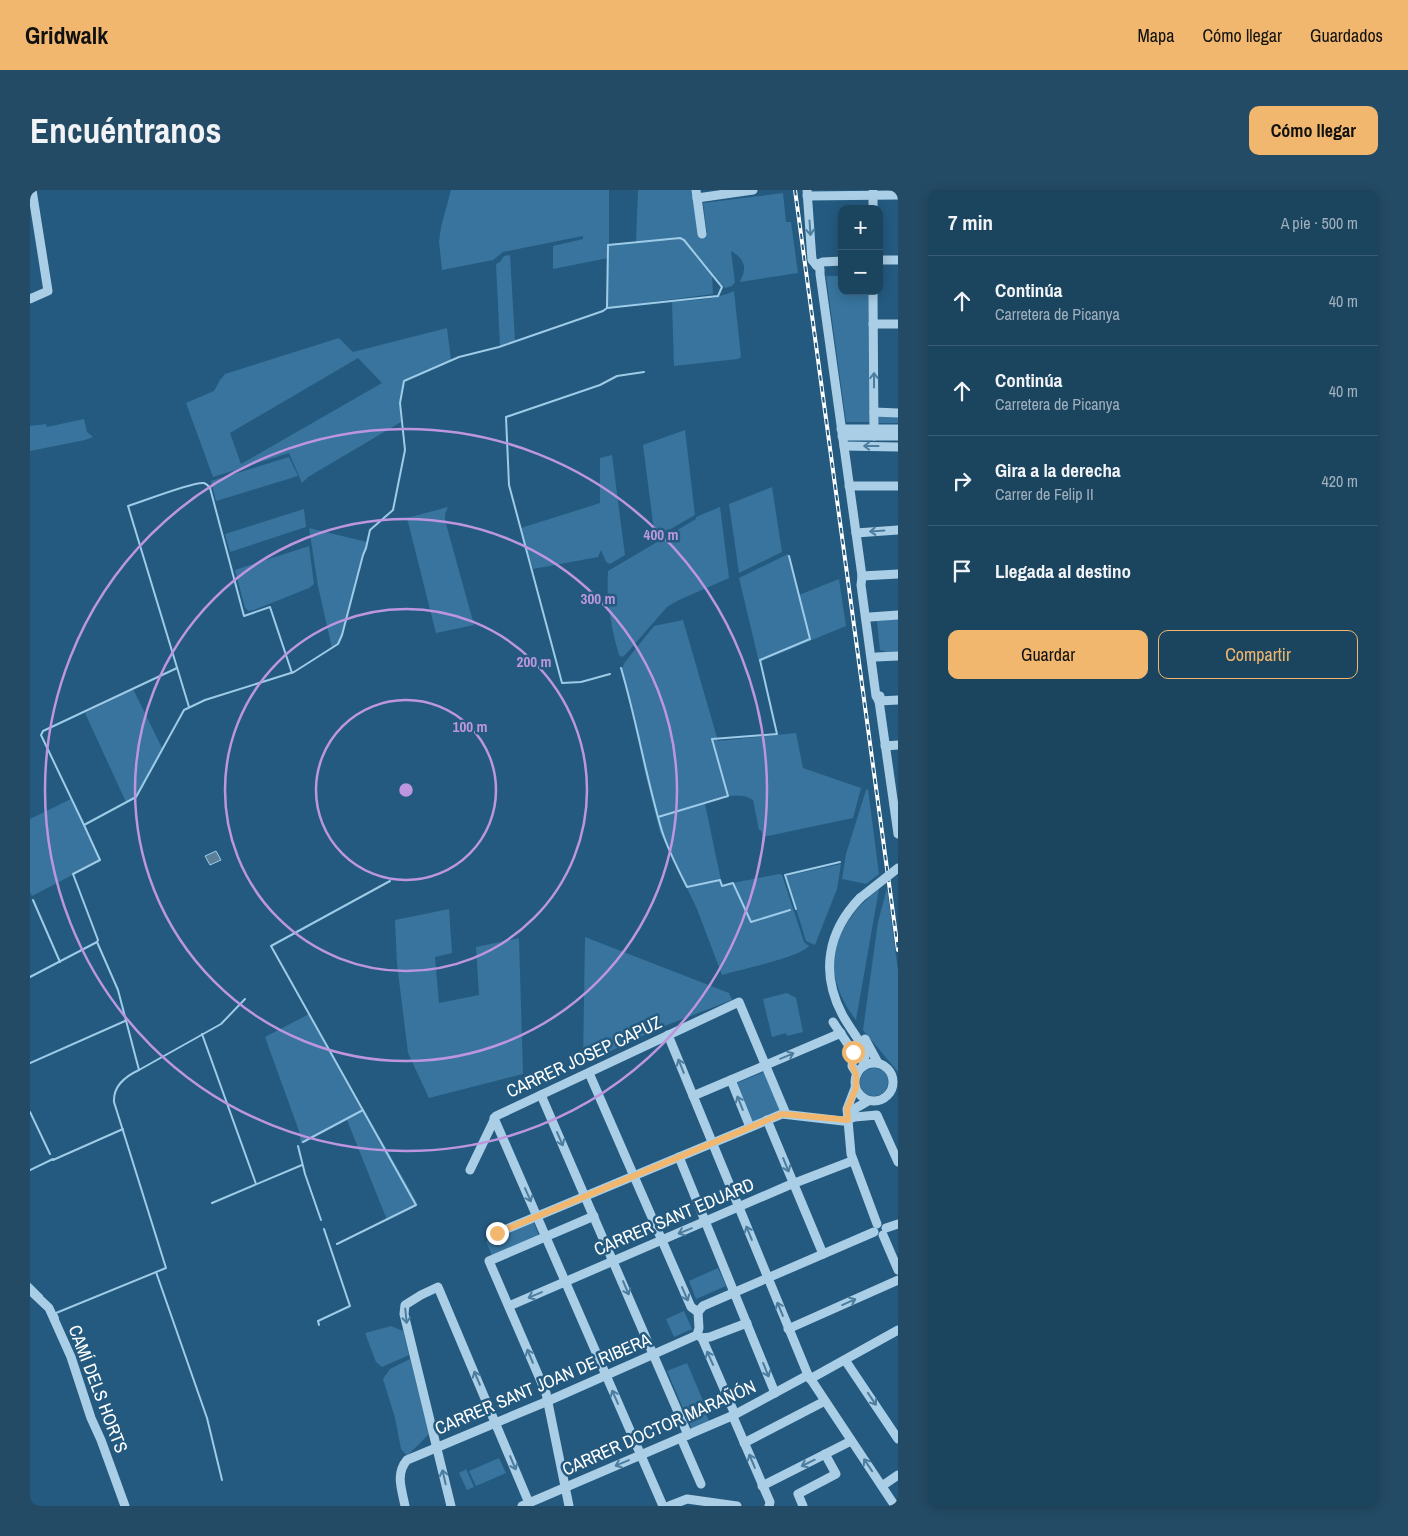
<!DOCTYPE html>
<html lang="es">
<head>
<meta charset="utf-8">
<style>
	body { margin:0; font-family:"Archivo Narrow",sans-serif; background:#244b65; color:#f1f3f6 }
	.controls { position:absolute; right:15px; top:15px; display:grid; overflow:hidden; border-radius:10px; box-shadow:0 2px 12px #0003 }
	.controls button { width:45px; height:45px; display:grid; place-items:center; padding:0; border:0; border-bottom:1px solid #395c74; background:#1b445f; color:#f1f3f6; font:25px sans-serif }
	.stop { position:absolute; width:15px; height:15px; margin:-11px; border:4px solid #f1b76e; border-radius:50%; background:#fff }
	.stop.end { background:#f1b76e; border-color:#fff; box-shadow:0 1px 5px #0008 }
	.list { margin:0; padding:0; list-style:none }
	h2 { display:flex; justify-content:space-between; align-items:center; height:65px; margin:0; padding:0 20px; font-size:21px }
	h2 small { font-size:16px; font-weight:400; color:#a0b0bd }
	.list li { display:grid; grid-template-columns:32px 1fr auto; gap:15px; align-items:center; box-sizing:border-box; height:90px; padding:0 20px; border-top:1px solid #395c74 }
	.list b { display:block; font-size:19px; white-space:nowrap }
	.list p { margin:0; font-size:16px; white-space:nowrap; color:#a0b0bd }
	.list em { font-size:16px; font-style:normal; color:#a0b0bd }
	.actions { display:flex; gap:10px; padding:15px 20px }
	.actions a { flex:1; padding:11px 0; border:1px solid #f1b76e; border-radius:10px; text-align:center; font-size:18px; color:#f1b76e }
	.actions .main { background:#f1b76e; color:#111 }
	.icon { flex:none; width:28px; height:28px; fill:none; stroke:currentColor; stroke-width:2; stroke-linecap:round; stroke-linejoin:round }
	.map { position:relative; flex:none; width:868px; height:1316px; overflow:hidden; border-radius:10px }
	header { display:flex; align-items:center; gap:30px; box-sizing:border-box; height:70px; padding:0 25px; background:#f1b76e; color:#111 }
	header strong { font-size:24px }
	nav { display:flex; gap:28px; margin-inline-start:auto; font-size:18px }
	.intro { display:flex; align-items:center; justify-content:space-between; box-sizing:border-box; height:120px; padding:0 30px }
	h1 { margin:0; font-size:35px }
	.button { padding:12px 22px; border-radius:10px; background:#f1b76e; color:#111; font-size:18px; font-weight:700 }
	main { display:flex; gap:30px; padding:0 30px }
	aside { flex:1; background:#1b445f; border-radius:10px; box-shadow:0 2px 12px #0003 }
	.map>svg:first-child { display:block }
</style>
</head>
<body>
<header>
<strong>Gridwalk</strong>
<nav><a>Mapa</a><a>Cómo llegar</a><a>Guardados</a></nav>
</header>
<div class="intro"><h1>Encuéntranos</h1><a class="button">Cómo llegar</a></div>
<main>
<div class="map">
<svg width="868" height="1316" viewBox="0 0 868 1316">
	<rect width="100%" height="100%" fill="#245a7f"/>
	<!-- green -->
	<g fill="#38749d" fill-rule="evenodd">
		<path d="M421,0H579V54L606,52L608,0H662L669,44L677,43L673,13L753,3L756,32H761L768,83L710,92C711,88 714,84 714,80C715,71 708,65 701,61L705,92L702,96L695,98L653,48H644L654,50L682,85L683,104L576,118L578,68L523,79V56L553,49V46L473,62L463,70L412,80L409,52L411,37Z"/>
		<polygon points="480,65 485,151 470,156 466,74 470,72 474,66"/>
		<polygon points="796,86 812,86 812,101 839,101 840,232 816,232"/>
		<path d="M704,101L711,167L708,169L644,176L642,112C662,110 685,110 704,101Z"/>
		<path d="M417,138L421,170L374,191L370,212L371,232L278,287L272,293L259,263L183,287L156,213L184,201L190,190L195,184L309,148L323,162ZM328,168L352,193L211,274L200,243Z"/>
		<rect x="848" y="225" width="20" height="8"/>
		<polygon points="54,229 57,242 63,247 55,250 0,261 0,236 16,234 17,237"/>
		<polygon points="655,240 665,325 625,348 613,255"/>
		<polygon points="582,265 595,365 580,374 576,372 571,360 568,367 503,379 491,338 570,313 570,268"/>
		<polygon points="259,267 268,286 186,311 181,291"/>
		<polygon points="742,297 752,362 709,383 699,314"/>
		<polygon points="418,317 415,324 415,330 444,435 406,443 377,328"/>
		<path d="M690,317L699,388L649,410L637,417L596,464L592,467L589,465C581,438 576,409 578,381L666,329V327Z"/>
		<polygon points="274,319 276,337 200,362 195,344"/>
		<polygon points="279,338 337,352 311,448 309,454 302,458 288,396"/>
		<polygon points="279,356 284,394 279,398 224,420 219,421 215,418 205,380"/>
		<polygon points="758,364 769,405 809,389 816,436 729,472 709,388"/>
		<polygon points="868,429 868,462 856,462 850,460 847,431"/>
		<path d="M653,430L688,551L766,543L773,578L831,598L823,628L733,647L731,640H729L723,610C708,600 689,609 675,614L692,695L749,684L752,685L774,752L779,756C768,768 711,779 692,785L667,719L630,642L615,583L600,511L591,480L595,472L624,436Z"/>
		<polygon points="103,499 133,560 108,606 96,612 55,523"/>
		<polygon points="838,599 849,684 836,694 812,689 816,664 836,600"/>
		<polygon points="41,609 71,670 2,706 0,702 0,629"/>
		<polygon points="811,674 807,699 785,755 776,751 756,686"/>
		<polygon points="857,698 868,781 868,882 833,840 848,732"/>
		<path d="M849,699L826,830C788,781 802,735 849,699Z"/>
		<polygon points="419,719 422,763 405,767 409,813 449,805 446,757 489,748 493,884 399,908 378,863 367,774 365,730"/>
		<polygon points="555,747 699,803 702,810 632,837 553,874"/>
		<polygon points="757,803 766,808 773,842 757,846 756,843 742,847 733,809"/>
		<polygon points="279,824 380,1000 388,1015 357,1030 317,930 271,954 269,941 235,847"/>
		<circle cx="844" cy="892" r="14"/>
		<polygon points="734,882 750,921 723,932 707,893"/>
		<polygon points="503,1031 510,1048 463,1068 456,1051"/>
		<polygon points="688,1078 696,1096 666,1109 659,1091"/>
		<polygon points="654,1121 662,1139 644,1147 636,1129"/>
		<polygon points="361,1136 373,1141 379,1165 352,1177 346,1172 335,1143"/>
		<polygon points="380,1169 399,1244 377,1266 371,1259 365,1228 353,1189 360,1179"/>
		<polygon points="657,1173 674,1213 672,1215 679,1231 662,1239 637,1181"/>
		<polygon points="469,1268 476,1283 446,1296 439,1281"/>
		<polygon points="436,1279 444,1297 437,1300 429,1283"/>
	</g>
	<!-- water -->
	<polygon fill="#5a809a" stroke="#9ecbe7" points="186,661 191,670 180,675 175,666"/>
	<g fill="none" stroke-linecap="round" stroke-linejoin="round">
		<!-- stream -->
		<g stroke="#9ecbe7" stroke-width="2">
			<path d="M591,478C607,532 616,588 632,641C638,660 648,679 657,697L690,690L692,696L703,693L721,732L760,720"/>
			<polyline points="580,484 551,492 532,493 479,295 476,227 570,195 587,186 614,182"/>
			<path d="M159,517L98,316C111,312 164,291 174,293C177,294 178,295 180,298L214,426L240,417L262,483"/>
			<polyline points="628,627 698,606 682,549 747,544 730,470 780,449 759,366"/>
			<polyline points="54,635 11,545 13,541 147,478"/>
			<polyline points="3,710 30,772"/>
			<polyline points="766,719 755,685 810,672"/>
			<polyline points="0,787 67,752"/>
			<polyline points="172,844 226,994"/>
			<polyline points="0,873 95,831"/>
			<polyline points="109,880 191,834 215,809"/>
			<polyline points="0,922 20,964"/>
			<polyline points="273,952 333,920"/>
			<polyline points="268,956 275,984 291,1030"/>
			<polyline points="23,970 93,939"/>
			<polyline points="0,980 23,969"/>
			<polyline points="182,1013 272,975"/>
			<polyline points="307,1054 386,1015 241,756 360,691"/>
			<polyline points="126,1082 177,1228 192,1290"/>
			<polyline points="0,1094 12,1106"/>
			<path d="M28,1128L26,1123L136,1078L84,912C83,896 96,886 109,880L88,800L67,752L68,750L43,684L70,670L54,635L106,607L154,520L175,510L264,482L308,454L312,445L333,365L336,358L340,340L363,320L375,260L370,213L374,191L429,167L469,157L573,121L577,118L578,55L650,48L654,50L692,97L688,106L577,118"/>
			<polyline points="289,1135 288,1131 320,1116 294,1039"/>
		</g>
		<!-- minor -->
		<g stroke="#aacee6" stroke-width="9">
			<polyline points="666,0 672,44"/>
			<polyline points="777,0 782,70 790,79 790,84 832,386 831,395 846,506 849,511"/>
			<polyline points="843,2 843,19"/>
			<polyline points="777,6 868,5"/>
			<polyline points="667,8 723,0"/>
			<polyline points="849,70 868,70"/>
			<polyline points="786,75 793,72 812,71"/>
			<polyline points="843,101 844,246"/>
			<polyline points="0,109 18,101 2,0"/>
			<polyline points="843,134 868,134"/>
			<polyline points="844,222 868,223"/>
			<polyline points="811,239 868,239"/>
			<polyline points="812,246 868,246"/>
			<polyline points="814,256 868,257"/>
			<polyline points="819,296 868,296"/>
			<polyline points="826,343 868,340"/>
			<polyline points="832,386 868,384"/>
			<polyline points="840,427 868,425"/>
			<polyline points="846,467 868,466"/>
			<polyline points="850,506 849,511 868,644"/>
			<polyline points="849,511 868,510"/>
			<polyline points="855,556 868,555"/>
			<path d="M830,708C798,741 790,782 812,824C818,836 828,847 834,860L835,866L833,876"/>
			<polyline points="803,832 823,862 822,876 827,884"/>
			<polyline points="638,845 778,1185 865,1316"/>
			<polyline points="835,849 848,873"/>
			<circle cx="844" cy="892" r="19"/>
			<polyline points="559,883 661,1117 668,1122"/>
			<polyline points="701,890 720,937"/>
			<polyline points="825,898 817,919 821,964 847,1034"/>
			<polyline points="511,905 658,1245"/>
			<polyline points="663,906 811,843"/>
			<polyline points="818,927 826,918 838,911"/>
			<polyline points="464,928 633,1316"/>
			<polyline points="737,930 793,1064"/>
			<polyline points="649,967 745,1203"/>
			<polyline points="440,980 466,926 709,812 756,924"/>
			<polyline points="856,1038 868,1034"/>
			<polyline points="467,1043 752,924 813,931 825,927 847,925 868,972"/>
			<polyline points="853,1045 868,1080"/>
			<polyline points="0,1100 19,1118 41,1167 61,1228 71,1250 95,1316"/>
			<polyline points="479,1116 757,996 822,971"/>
			<polyline points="758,1139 868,1090"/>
			<polyline points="667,1145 669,1138 668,1122 673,1116 844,1042"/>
			<polyline points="667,1145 672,1148 704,1222 704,1229 740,1312 739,1316"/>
			<polyline points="672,1148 680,1147 717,1133"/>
			<polyline points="815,1170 868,1249"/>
			<polyline points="780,1189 868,1140"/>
			<polyline points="651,1248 671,1294"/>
			<polyline points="714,1253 795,1211"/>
			<polyline points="732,1296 821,1251"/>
			<polyline points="852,1296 868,1285"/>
			<path d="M375,1316C372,1300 365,1284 377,1270L518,1211L667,1145"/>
			<polyline points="421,1316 374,1124 375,1115 391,1105 408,1097 499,1313"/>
			<polyline points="492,1316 704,1225 778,1185"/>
			<polyline points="539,1316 516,1203 459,1071 564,1026"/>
			<polyline points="639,1316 657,1309 707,1316"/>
			<polyline points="773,1316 768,1304 806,1284 795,1264"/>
		</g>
		<defs>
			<polyline id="rail" points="765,0 868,760"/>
		</defs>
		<!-- rail casing -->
		<use href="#rail" stroke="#fff" stroke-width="4"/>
		<!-- rail -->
		<use href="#rail" stroke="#245a7f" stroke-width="2" stroke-dasharray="5.5" stroke-linecap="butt"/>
		<!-- minor-bridge -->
		<polyline stroke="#aacee6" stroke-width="9" points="830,708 868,678"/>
	</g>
	<!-- one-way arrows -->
	<defs><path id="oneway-shaft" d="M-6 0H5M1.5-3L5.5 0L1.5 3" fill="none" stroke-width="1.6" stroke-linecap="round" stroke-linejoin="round" transform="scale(1.25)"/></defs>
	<g stroke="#4c7d9e">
		<use href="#oneway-shaft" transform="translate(780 38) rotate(86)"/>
		<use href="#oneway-shaft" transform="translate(844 190) rotate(-90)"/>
		<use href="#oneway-shaft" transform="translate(841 256) rotate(-180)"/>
		<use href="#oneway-shaft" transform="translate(847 341) rotate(176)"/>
		<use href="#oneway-shaft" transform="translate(757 866) rotate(-23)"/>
		<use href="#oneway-shaft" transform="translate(651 876) rotate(-112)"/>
		<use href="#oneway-shaft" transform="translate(710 913) rotate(-112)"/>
		<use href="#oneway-shaft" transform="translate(530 949) rotate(66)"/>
		<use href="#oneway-shaft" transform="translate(756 975) rotate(68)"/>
		<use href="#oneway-shaft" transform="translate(498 1005) rotate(66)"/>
		<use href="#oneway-shaft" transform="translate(655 1041) rotate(158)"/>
		<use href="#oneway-shaft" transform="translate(719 1043) rotate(-112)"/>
		<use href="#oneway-shaft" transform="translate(596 1098) rotate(67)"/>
		<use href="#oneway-shaft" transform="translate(655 1104) rotate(66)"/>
		<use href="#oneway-shaft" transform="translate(505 1105) rotate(157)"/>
		<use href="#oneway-shaft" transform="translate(819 1112) rotate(-24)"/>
		<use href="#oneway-shaft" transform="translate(750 1119) rotate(-113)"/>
		<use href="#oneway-shaft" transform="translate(376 1126) rotate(84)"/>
		<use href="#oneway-shaft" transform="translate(500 1166) rotate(-113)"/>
		<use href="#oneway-shaft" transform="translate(680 1168) rotate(-114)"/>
		<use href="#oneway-shaft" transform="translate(736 1180) rotate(68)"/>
		<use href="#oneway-shaft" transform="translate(447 1188) rotate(-113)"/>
		<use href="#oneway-shaft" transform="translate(585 1207) rotate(-114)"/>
		<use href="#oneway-shaft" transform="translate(842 1209) rotate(56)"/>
		<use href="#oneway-shaft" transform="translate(722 1271) rotate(-113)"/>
		<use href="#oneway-shaft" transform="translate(483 1273) rotate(67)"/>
		<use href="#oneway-shaft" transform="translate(592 1273) rotate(157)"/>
		<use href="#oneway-shaft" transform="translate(778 1273) rotate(154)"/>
		<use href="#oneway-shaft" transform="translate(838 1275) rotate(-124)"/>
		<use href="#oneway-shaft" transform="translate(414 1287) rotate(-103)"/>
	</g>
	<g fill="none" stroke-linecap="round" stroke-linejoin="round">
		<!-- route -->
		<polyline stroke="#f1b76e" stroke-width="6" points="467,1043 752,924 818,930 817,919 826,898 826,884 822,876 823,862"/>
	</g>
	<!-- distance rings -->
	<g fill="none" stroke="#bd96df" stroke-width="2.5">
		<circle cx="376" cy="600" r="90"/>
		<circle cx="376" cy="600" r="181"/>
		<circle cx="376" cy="600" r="271"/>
		<circle cx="376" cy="600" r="361"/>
	</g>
	<g text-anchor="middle" stroke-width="5" stroke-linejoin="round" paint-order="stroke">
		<!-- street labels -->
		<g font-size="18" fill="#fff" stroke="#245a7f">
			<text transform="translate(554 867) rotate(-25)" y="6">CARRER JOSEP CAPUZ</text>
			<text transform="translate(644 1027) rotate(-23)" y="6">CARRER SANT EDUARD</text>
			<text transform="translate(513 1194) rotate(-23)" y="6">CARRER SANT JOAN DE RIBERA</text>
			<text transform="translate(68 1199) rotate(69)" y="6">CAMÍ DELS HORTS</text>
			<text transform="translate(629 1238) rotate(-24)" y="6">CARRER DOCTOR MARAÑÓN</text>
		</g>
	</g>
	<circle cx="376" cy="600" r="8" fill="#bd96df" stroke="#245a7f" stroke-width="2.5"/>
	<g font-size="15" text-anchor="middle" font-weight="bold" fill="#bd96df" stroke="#245a7f" stroke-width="5" stroke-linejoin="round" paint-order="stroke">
		<text x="631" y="350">400 m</text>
		<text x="568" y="414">300 m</text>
		<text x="504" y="477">200 m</text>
		<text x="440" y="542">100 m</text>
	</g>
</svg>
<div class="controls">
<button>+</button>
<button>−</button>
</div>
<div class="stop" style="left:823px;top:862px"></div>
<div class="stop end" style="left:467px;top:1043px"></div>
</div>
<aside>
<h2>7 min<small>A pie · 500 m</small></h2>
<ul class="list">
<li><svg class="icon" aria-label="ahead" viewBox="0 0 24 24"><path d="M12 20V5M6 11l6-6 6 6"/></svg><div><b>Continúa</b><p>Carretera de Picanya</p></div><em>40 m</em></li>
<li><svg class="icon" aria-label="ahead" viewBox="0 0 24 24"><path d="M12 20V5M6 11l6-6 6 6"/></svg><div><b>Continúa</b><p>Carretera de Picanya</p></div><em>40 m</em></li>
<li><svg class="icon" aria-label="right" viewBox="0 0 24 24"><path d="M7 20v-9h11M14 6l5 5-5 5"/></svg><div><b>Gira a la derecha</b><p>Carrer de Felip II</p></div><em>420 m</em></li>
<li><svg class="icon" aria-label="arrive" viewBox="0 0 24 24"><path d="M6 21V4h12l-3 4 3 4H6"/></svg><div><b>Llegada al destino</b></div></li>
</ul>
<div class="actions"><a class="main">Guardar</a><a>Compartir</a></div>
</aside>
</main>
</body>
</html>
